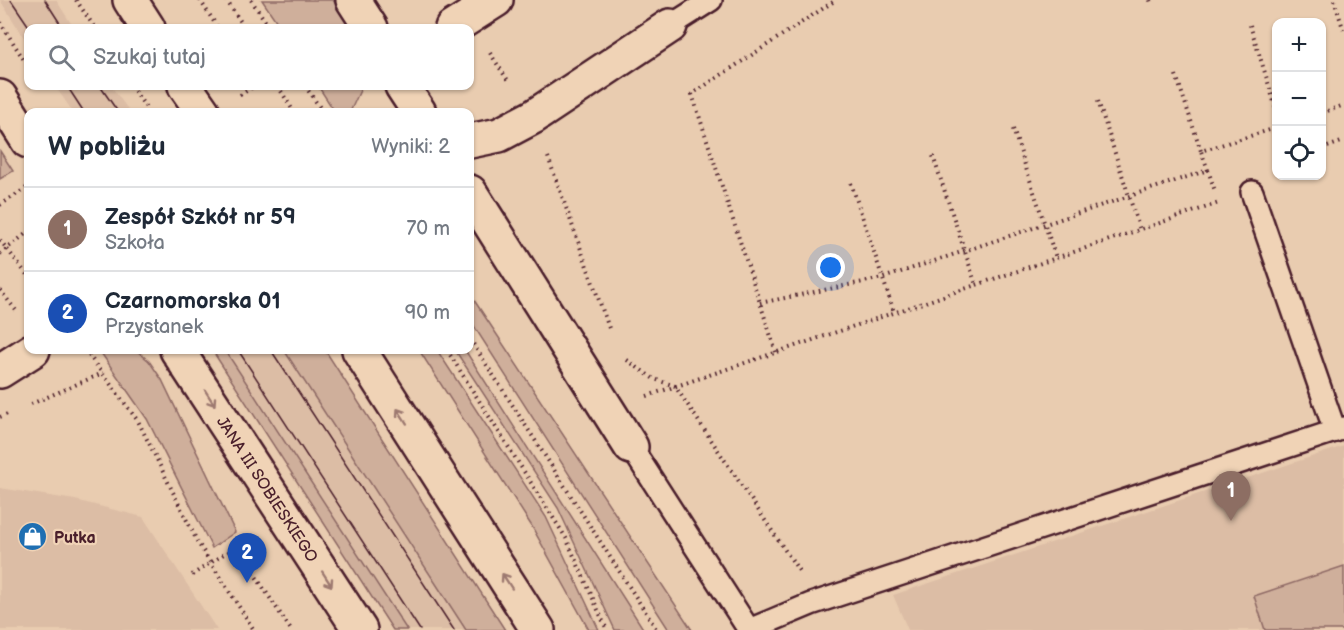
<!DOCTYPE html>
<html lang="pl">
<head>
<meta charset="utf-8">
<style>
	body { margin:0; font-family:"Balsamiq Sans",sans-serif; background:#f2f2f3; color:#1f2937 }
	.controls { position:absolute; right:18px; top:18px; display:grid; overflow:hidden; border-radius:12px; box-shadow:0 2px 4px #0004 }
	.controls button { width:54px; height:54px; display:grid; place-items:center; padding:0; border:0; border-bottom:2px solid #e0e1e3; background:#fff; color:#1f2937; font:30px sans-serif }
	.you { position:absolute; left:831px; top:268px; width:21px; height:21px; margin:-15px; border:4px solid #fff; border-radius:50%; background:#1a73e8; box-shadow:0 0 0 9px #1a73e833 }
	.badge { display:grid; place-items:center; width:39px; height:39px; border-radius:50%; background:#1f6fb2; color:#fff; font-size:20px; font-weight:700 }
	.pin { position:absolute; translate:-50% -50px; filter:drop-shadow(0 2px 3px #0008) }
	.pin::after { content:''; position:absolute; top:32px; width:21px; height:18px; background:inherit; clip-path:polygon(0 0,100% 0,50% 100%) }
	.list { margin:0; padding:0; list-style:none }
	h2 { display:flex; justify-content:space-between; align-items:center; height:78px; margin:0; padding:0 24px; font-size:26px }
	h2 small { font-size:20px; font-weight:400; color:#747a83 }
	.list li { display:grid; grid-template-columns:39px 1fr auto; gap:18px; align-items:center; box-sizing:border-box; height:84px; padding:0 24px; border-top:2px solid #e0e1e3 }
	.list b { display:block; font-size:22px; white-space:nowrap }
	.list p { margin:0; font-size:20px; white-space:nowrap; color:#747a83 }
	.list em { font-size:20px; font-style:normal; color:#747a83 }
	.icon { flex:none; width:33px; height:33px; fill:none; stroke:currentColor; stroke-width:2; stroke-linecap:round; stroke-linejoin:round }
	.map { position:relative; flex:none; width:1344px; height:630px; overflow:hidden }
	.search { position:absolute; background:#fff; box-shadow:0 2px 4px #0004; left:24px; top:24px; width:450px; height:66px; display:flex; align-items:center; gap:15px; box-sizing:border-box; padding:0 21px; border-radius:12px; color:#747a83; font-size:22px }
	.panel { position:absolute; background:#fff; box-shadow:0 2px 4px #0004; left:24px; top:108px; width:450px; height:246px; border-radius:12px }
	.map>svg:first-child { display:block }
</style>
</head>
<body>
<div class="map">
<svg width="1344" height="630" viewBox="0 0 1344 630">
	<rect width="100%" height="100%" fill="#e9ccb0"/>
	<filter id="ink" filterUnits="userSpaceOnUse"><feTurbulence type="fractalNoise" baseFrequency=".0167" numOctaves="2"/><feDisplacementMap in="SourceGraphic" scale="12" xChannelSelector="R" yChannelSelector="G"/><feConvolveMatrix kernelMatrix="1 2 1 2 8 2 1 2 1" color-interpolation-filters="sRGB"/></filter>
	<g filter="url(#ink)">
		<!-- built -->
		<g fill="#dcbda5">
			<polygon points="0,0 56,0 74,28 28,28 28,44"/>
			<polygon points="55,86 111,86 130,112 73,112"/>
			<polygon points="225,350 284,350 466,630 407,630"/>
			<polygon points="1344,446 1344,630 908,630 893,595"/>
			<polygon points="0,488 75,500 143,517 217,630 0,630"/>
		</g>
		<!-- green -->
		<g fill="#cfaf9b" stroke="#8c6763" stroke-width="1.5">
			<polygon points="262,0 333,0 352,28 281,28"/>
			<polygon points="318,86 362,86 350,112 335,112"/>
			<polygon points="0,151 13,171 0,179"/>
			<polygon points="470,294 692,630 669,630 470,320"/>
			<polygon points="99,350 136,350 149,361 162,380 235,532 212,548 147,419"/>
			<polygon points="212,350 225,350 407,630 393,630"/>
			<polygon points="284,350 325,350 505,630 466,630"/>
			<polygon points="419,350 437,350 546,517 599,630 589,630 531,525"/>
			<polygon points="455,350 465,350 644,630 615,630 558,508"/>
			<polygon points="1344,566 1344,630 1265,630 1254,596"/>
		</g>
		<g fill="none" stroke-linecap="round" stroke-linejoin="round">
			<defs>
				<g id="service">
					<polyline points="670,26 711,0"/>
					<polyline points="1252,192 1335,431"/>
					<polyline points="631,447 749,630"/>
					<polyline points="749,630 811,604 1344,428"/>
				</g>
				<g id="minor">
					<polyline points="353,0 371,28"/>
					<polyline points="452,28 496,0"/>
					<polyline points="402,86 419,112"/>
					<polyline points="470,141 499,135 533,117 670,26"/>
					<polyline points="470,192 631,447"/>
					<polyline points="0,371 33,350"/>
				</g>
				<g id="secondary">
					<polyline points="130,0 148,28"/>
					<polyline points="185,86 203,112"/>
					<polyline points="0,97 28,141"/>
					<path id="s1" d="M177,350L360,630"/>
					<polyline points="359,350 538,630"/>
				</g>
			</defs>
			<!-- service casing -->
			<use href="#service" stroke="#4a1f2b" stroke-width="26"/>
			<!-- minor casing -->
			<use href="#minor" stroke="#4a1f2b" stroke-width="38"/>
			<!-- secondary casing -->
			<use href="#secondary" stroke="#4a1f2b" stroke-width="38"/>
			<!-- path -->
			<g stroke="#4a1f2b" stroke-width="4" stroke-dasharray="1.5 4.5" stroke-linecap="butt">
				<polyline points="76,0 95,28"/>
				<polyline points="200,0 218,28"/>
				<polyline points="226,0 245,28"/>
				<polyline points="251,0 270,28"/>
				<polyline points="1150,0 1151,3"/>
				<polyline points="1334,0 1344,31"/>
				<polyline points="0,22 26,63"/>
				<polyline points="1250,25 1276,108"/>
				<polyline points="490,53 509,82"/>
				<polyline points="1176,75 1201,151"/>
				<polyline points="131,86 147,109"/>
				<polyline points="278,86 294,112"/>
				<polyline points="305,86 323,112"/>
				<polyline points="240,95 254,86"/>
				<polyline points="1098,101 1140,230"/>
				<polyline points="1322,113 1344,105"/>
				<polyline points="1013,129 1056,258"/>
				<polyline points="1322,149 1344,141"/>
				<polyline points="933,156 976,285"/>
				<polyline points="548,157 610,331"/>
				<polyline points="1208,170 1215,191"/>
				<polyline points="851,183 894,312"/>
				<polyline points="0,205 28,187"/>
				<polyline points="0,240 28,276"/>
				<polyline points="0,254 28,232"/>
				<polyline points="0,290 18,313"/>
				<polyline points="760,303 883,278 1208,170 1201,151 1276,128"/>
				<polyline points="470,339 657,630"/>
				<polyline points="85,350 138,421 198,543 254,630"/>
				<polyline points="447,350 566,538 607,630"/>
				<polyline points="776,352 692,94 836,0"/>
				<polyline points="627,360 654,379 675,386 799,571"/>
				<polyline points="647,396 1219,203"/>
				<polyline points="31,404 103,373"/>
				<polyline points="0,417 10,413"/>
				<polyline points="192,575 236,546 291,630"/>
			</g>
			<!-- service -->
			<use href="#service" stroke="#f0d3b6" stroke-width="21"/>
			<!-- minor -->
			<use href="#minor" stroke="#f0d3b6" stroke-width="33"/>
			<!-- secondary -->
			<use href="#secondary" stroke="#f0d3b6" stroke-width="33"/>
			<!-- tram -->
			<g stroke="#4a1f2b" stroke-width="1.5">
				<polyline points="11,0 30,28"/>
				<polyline points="45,0 63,28"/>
				<polyline points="67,86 84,112"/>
				<polyline points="100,86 118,112"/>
				<polyline points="238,350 420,630"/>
				<polyline points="271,350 454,630"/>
			</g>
		</g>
		<!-- one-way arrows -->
		<defs><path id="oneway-shaft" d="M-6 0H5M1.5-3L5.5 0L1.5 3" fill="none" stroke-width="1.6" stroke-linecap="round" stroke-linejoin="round" transform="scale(1.5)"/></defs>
		<g stroke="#9d7970">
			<use href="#oneway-shaft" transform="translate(210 398) rotate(57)"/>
			<use href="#oneway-shaft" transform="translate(402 416) rotate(-123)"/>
			<use href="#oneway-shaft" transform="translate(327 579) rotate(57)"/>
			<use href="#oneway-shaft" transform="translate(507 581) rotate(-123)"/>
		</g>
	</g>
	<!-- icons -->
	<defs>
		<symbol id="shop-disc" viewBox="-11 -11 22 22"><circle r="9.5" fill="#1f6fb2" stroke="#f0d3b6"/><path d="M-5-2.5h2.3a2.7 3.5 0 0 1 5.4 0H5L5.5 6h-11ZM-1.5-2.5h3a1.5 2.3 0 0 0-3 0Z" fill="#fff"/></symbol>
	</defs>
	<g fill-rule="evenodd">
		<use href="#shop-disc" x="16" y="520" width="33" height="33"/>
	</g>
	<g text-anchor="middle" stroke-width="4.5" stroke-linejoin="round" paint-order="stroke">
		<!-- street labels -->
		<g font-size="16" fill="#4a1f2b" stroke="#f0d3b6">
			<text dy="6" stroke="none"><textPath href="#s1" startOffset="166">JANA III SOBIESKIEGO</textPath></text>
		</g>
		<!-- poi labels -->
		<g font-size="16" font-weight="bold" fill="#4a1f2b" stroke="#f0d3b6" text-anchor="start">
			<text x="54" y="543">Putka</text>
		</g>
	</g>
</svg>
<div class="controls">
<button>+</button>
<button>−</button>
<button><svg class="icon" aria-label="locate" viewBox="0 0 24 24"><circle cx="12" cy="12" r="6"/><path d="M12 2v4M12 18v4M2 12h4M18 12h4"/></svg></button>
</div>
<div class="you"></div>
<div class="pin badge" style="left:1231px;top:521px;background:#8d6e63">1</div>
<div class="pin badge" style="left:247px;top:583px;background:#1a4fb4">2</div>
<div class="search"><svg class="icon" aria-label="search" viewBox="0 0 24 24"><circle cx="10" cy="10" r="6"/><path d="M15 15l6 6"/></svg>Szukaj tutaj</div>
<section class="panel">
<h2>W pobliżu<small>Wyniki: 2</small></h2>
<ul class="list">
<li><span class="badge" style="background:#8d6e63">1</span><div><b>Zespół Szkół nr 59</b><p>Szkoła</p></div><em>70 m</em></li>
<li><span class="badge" style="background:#1a4fb4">2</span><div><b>Czarnomorska 01</b><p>Przystanek</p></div><em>90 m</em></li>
</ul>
</section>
</div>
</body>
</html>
